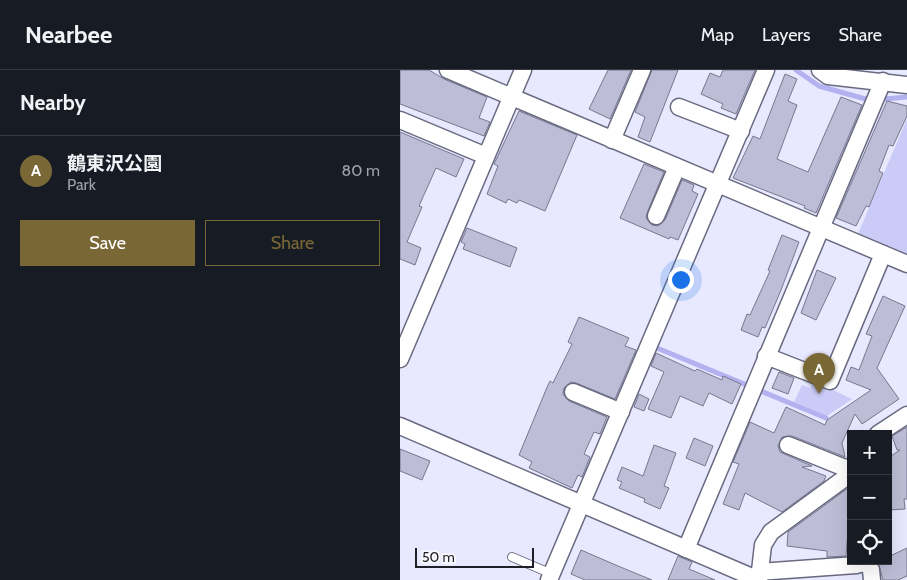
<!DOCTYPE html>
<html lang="en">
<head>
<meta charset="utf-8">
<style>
	body { margin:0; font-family:Cabin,"Noto Sans JP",sans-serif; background:#20242c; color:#f1f3f6 }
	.controls { position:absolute; right:15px; bottom:15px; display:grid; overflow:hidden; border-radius:0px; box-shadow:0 5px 20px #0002 }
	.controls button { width:45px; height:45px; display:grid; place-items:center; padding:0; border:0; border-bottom:1px solid #363941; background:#171b24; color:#f1f3f6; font:25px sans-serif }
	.scale { position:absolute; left:15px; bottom:12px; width:119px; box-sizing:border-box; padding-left:5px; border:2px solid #1f1f28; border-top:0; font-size:14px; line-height:18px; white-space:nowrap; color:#1f1f28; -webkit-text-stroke:4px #f7f7fd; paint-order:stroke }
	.you { position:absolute; left:280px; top:209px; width:18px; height:18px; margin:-12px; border:4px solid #fff; border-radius:50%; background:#1a73e8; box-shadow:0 0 0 8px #1a73e833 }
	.badge { display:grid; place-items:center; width:32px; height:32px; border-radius:50%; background:#796836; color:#fff; font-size:16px; font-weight:700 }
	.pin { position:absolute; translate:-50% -41px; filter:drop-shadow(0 1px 2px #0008) }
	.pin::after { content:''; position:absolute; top:26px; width:18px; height:15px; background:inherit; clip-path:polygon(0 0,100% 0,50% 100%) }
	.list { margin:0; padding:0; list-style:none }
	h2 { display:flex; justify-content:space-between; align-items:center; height:65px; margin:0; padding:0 20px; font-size:21px }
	h2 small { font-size:16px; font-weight:400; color:#9ea1a6 }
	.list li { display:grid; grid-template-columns:32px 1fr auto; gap:15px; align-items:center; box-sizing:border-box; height:70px; padding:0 20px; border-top:1px solid #363941 }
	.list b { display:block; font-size:19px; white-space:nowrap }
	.list p { margin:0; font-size:16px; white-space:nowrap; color:#9ea1a6 }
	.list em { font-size:16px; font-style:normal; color:#9ea1a6 }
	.actions { display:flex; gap:10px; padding:15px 20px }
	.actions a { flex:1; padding:11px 0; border:1px solid #796836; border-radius:0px; text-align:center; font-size:18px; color:#796836 }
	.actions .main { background:#796836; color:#fff }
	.icon { flex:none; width:28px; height:28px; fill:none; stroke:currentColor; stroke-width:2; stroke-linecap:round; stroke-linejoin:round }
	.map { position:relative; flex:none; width:507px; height:510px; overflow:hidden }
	header { display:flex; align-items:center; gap:30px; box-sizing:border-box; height:70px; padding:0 25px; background:#171b24; border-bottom:1px solid #363941 }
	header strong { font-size:24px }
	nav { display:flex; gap:28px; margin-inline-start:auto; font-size:18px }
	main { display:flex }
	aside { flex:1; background:#171b24 }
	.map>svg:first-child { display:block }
</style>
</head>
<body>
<header>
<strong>Nearbee</strong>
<nav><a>Map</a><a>Layers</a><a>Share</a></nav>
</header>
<main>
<aside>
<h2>Nearby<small></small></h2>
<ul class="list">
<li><span class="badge">A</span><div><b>鶴東沢公園</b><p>Park</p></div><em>80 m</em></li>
</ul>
<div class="actions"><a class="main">Save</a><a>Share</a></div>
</aside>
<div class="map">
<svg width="507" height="510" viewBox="0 0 507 510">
	<rect width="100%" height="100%" fill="#e8e8fe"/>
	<!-- green -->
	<g fill="#cbcbf8">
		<polygon points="507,49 507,187 457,166"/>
		<polygon points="414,311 452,329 427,346 394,332 402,315 410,318"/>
	</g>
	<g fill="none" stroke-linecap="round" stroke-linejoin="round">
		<!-- stream -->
		<g stroke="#b3b1f0" stroke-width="5">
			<polyline points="396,0 419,16 469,30"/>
			<polyline points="485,29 507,27"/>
			<polyline points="257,278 426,348"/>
		</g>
	</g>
	<!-- building -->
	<g fill="#bdbdd7" stroke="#77778f">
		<polygon points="0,0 29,0 44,9 87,27 79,48 90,52 84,66 0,34"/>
		<polygon points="208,0 231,0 210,49 189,39"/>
		<polygon points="252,0 278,0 250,72 238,67 245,47 235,42"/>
		<polygon points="323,0 355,0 336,44 321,38 323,34 301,24 310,3 320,7"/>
		<polygon points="385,4 397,9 388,31 397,35 377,89 408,102 441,27 462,35 416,143 404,138 405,136 333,108 353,66 360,69"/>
		<polygon points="487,31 507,36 507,46 493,76 489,75 479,101 483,103 469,137 466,136 456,156 436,148"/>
		<polygon points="119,41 177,65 145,141 119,130 117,133 108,129 106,133 87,124 98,96 94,94"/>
		<polygon points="0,62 64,89 56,107 36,98 19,136 22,137 7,172 21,178 15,195 0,189"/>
		<polygon points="244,94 264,102 247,143 246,148 252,155 258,156 265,150 282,110 294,115 292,121 298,124 278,170 270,167 269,169 220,148"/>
		<polygon points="67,158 117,178 110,197 63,179 65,174 61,172"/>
		<polygon points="382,165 399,172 381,220 365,258 362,257 358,267 341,260 347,244 350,245 370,201 368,200"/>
		<polygon points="417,200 436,208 416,250 401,243"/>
		<polygon points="483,226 505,236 477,298 499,329 462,354 455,344 442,373 445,387 392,366 382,367 378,376 380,382 412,396 402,397 426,406 424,411 382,442 345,423 339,440 323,434 339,394 333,392 350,352 374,363 386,337 425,355 427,350 471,320 446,310 451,297 459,300 472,266 466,264"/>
		<polygon points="179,247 229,268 225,276 236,280 215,329 176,313 171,312 164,318 163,324 169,331 207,347 200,364 194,362 184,384 190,387 182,407 178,405 172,418 129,398 132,392 119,385 148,315 150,311 153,313 172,274 168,272"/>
		<polygon points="256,283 295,301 297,299 322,310 323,306 341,314 332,334 309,323 303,336 280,326 271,348 248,339 264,302 251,296"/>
		<polygon points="379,302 394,308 388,324 372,318"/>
		<polygon points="239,324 249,329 244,341 234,337"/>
		<polygon points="507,357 507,429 504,429 505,439 488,440 488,388 500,380 497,380 492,366"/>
		<polygon points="294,368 313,376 305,396 286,388"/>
		<polygon points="254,375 276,383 264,416 269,418 260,439 244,432 245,429 219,418 222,412 217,410 222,397 243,406"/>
		<polygon points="0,379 30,391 22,410 0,401"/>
		<polygon points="451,416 448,443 451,443 451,460 448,460 446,486 427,487 427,481 387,476 388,462"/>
		<polygon points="507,478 507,506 498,510 483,510 478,492 488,491 488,487"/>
		<polygon points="181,480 218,496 252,510 185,510 171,504"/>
		<polygon points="278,486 292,492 289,499 315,510 268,510"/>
	</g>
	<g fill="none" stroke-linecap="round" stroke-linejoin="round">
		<defs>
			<polyline id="lane" points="112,487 152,504"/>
			<g id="street">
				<polyline points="48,0 507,194"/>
				<polyline points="420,0 428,6 507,15"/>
				<polyline points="279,37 341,61"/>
				<polyline points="0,50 86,86"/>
				<polyline points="212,70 242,0"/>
				<polyline points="256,146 277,97"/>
				<polyline points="366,286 430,311 483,184"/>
				<polyline points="0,289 123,0"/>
				<polyline points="173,322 221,342"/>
				<polyline points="0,356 359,510"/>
				<polyline points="478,364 507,345"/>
				<polyline points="388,375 450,400"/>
				<polyline points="286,479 483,11"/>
				<polyline points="466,491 471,500 472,510"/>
				<polyline points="359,502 456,495 467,492"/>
				<polyline points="149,510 366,0"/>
				<polyline points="359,510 363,475 371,462 449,405 451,396"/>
			</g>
		</defs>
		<!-- lane casing -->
		<use href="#lane" stroke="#696980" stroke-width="10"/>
		<!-- street casing -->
		<use href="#street" stroke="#696980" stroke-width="19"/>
		<!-- lane -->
		<use href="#lane" stroke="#fff" stroke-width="8"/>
		<!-- street -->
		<use href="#street" stroke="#fff" stroke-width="16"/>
	</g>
</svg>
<div class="controls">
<button>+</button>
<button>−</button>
<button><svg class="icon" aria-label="locate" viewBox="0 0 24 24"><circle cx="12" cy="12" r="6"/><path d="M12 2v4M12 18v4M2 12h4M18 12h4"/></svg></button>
</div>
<div class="scale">50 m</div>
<div class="you"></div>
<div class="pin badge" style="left:419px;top:324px">A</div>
</div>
</main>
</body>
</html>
